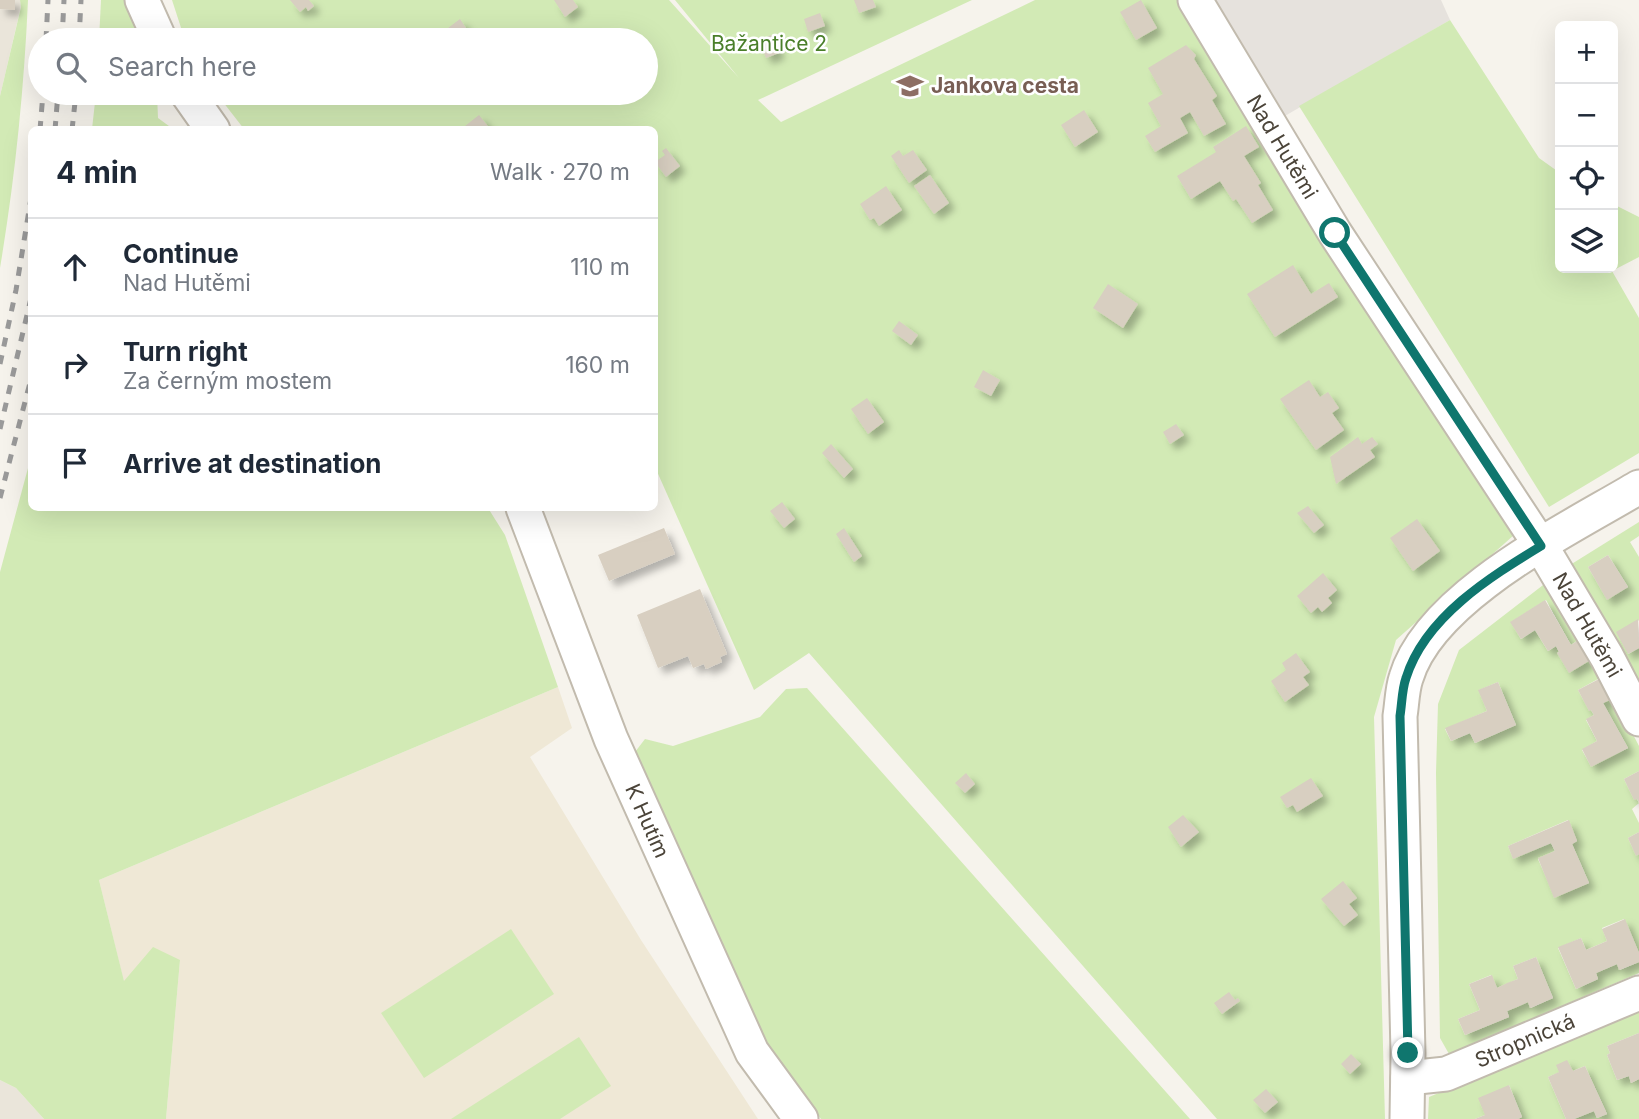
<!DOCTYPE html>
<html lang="en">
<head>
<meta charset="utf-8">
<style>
	body { margin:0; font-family:Inter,sans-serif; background:#f2f2f3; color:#1f2937 }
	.controls { position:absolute; right:21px; top:21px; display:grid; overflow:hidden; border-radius:10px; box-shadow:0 7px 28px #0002 }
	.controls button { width:63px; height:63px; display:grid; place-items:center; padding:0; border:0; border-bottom:2px solid #e0e1e3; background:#fff; color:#1f2937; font:35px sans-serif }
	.stop { position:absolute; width:21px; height:21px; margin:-16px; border:5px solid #0f766e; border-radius:50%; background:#fff }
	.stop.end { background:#0f766e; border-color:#fff; box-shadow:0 2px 7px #0008 }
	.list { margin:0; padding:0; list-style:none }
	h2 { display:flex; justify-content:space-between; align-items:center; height:91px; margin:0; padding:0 28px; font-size:30px }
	h2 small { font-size:23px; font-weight:400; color:#747a83 }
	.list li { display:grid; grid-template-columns:46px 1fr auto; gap:21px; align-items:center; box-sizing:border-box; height:98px; padding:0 28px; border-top:2px solid #e0e1e3 }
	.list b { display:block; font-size:26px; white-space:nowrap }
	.list p { margin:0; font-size:23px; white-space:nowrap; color:#747a83 }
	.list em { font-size:23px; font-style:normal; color:#747a83 }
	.icon { flex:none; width:38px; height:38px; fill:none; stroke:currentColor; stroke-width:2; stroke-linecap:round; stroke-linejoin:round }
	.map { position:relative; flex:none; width:1639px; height:1119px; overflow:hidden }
	.search { position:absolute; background:#fff; box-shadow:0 7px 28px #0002; left:28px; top:28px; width:630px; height:77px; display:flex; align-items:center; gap:18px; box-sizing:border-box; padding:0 24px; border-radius:38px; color:#747a83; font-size:26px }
	.panel { position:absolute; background:#fff; box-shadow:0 7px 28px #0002; left:28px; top:126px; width:630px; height:385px; border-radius:10px }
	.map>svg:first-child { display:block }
</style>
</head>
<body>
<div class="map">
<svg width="1639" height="1119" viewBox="0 0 1639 1119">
	<defs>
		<filter id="shadow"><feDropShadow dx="6" dy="6" stdDeviation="3.5" flood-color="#0004"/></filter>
	</defs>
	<rect width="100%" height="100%" fill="#f6f3ec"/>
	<!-- residential -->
	<g fill="#eae5da">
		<polygon points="0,0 20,0 21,6 0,96"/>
		<polygon points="0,1080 16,1088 44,1119 0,1119"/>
	</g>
	<!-- industrial -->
	<polygon fill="#e6e2dd" points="1209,0 1441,0 1450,20 1278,120"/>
	<!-- education -->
	<polygon fill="#efe8d6" points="558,687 572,728 530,757 641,940 758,1119 166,1119 180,960 124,982 99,880"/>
	<!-- green -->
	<g fill="#d2eab5" fill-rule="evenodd">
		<path d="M20,0H28C24,90 15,179 0,268V96L21,7Z"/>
		<polygon points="101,0 132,0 149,40 99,40"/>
		<polygon points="172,0 669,0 739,78 675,0 972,0 758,100 781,122 1035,0 1179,0 1514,535 1396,640 1374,717 1385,1119 1217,1119 809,653 754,690 655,467 654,130 244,129 216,93 646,93 646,40 185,40"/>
		<polygon points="1450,20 1539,158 1560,173 1560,268 1613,268 1613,204 1639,217 1639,257 1612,271 1639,318 1639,453 1549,507 1299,106"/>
		<polygon points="96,93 157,93 158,118 173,129 92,129"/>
		<polygon points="31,457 32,508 488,508 505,535 558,687 99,880 124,981 153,947 180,960 166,1119 44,1119 16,1088 0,1080 0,572"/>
		<path d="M1639,522V536L1630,542L1639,557V621L1638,620L1628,654L1639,648V684L1570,565ZM1608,555L1628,587L1607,599L1588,567Z"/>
		<path d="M1547,582L1603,677L1639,746V771L1624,779L1634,799H1637L1639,803L1632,809L1639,823V832L1628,838L1636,855L1639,854V953L1624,919L1602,928L1607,941L1586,950L1581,938L1558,948L1576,989L1598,979L1596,973L1617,964L1620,970L1639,962V973L1449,1054L1440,1038L1436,773L1438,704L1459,650ZM1546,600L1571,645L1577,641L1589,661L1557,653L1559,652L1556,646L1548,651L1535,630L1521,639L1511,622ZM1598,679L1609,700L1603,703L1628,748L1591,766L1582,750L1597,741L1586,720L1594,715L1591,710H1589L1578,690ZM1498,682L1516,725L1475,743L1470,733L1451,741L1445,729L1487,711L1479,690ZM1568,820L1577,841L1572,844L1589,883L1555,897L1538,859L1555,851L1551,843L1513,858L1508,846ZM1536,957L1553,998L1531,1008L1528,1002L1507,1011L1509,1017L1465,1035L1458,1019L1480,1010L1469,984L1491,975L1497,988L1518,979L1513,966Z"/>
		<polygon points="807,688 1190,1119 821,1119 768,1046 635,752 645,739 673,746 760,717 786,689"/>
		<polygon points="511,929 554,994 424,1078 381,1013"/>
		<polygon points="1639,1010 1639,1033 1607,1046 1610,1053 1607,1055 1617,1080 1629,1076 1631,1083 1639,1079 1639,1119 1574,1119 1594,1111 1597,1118 1607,1114 1585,1066 1573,1071 1570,1068 1548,1077 1566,1119 1518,1119 1522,1117 1509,1085 1485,1115 1475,1119 1428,1119 1429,1097"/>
		<polygon points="579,1037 611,1086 560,1119 451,1119"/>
	</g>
	<!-- building -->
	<g fill="#d8cfc1" filter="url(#shadow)">
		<polygon points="0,0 15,0 15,10 0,9"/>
		<polygon points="290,0 309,0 314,6 308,11 306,7 300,12"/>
		<polygon points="554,0 573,0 578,7 565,17"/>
		<polygon points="854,0 873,0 876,7 859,13"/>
		<polygon points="1141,0 1157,28 1136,40 1120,12"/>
		<polygon points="820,13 825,26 808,32 804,19"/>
		<polygon points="460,19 470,34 471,39 469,40 457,40 448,28"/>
		<polygon points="771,35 779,53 766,58 759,41"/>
		<polygon points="1186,45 1196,55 1194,59 1217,96 1212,100 1226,124 1204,136 1190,112 1180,118 1188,133 1155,152 1145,136 1161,126 1148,103 1163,94 1148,68"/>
		<polygon points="1084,110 1098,132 1075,147 1061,125"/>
		<polygon points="479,115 491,130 460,130"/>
		<polygon points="1246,126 1259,147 1244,156 1261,183 1258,185 1273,210 1252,223 1236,199 1233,201 1220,181 1191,199 1177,176 1216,152 1213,147"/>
		<polygon points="666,148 680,166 666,177 655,162 665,155 662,151"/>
		<polygon points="899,150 903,156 913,150 927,170 909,183 891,156"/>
		<polygon points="930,175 949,203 934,214 914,186"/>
		<polygon points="886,186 902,210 879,226 874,218 870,220 860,204"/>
		<polygon points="1293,265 1311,294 1329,283 1338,297 1275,337 1247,294"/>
		<polygon points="1108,284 1138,304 1123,328 1093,308"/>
		<polygon points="899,321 918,335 911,345 892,331"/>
		<polygon points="983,370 1000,380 991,396 974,387"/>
		<polygon points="1309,380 1320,397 1328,392 1339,408 1332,413 1344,430 1316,450 1280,399"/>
		<polygon points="867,398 884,422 868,434 851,409"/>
		<polygon points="1176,424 1184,435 1170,444 1163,432"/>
		<polygon points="1358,437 1362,444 1372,437 1378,444 1370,450 1375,457 1336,484 1330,457"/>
		<polygon points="831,444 853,469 844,478 822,453"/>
		<polygon points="782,502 795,519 784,528 770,511"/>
		<polygon points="1308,506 1324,525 1314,533 1297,513"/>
		<polygon points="1417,519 1440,551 1413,571 1390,538"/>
		<polygon points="664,528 675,554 609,581 598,555"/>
		<polygon points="844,528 862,556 854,562 836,534"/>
		<polygon points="1608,555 1628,587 1607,600 1588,567"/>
		<polygon points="1323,573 1337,590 1328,598 1332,603 1322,612 1318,607 1311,613 1297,596"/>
		<polygon points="700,589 727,654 720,657 722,662 706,669 704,664 693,668 688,656 658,668 637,615"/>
		<polygon points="1545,600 1571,645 1577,641 1589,661 1569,673 1557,653 1559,652 1556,646 1548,651 1535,630 1521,639 1510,622"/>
		<polygon points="1638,619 1639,648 1628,654 1616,632"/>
		<polygon points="1296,653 1310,672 1303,677 1309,685 1285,702 1271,681 1286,670 1282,663"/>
		<polygon points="1599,679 1610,700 1603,703 1628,748 1591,767 1582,749 1597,741 1586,719 1594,715 1591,710 1589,711 1578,690"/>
		<polygon points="1498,682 1516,725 1475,743 1470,733 1451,741 1445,728 1487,711 1478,690"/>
		<polygon points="1639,771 1639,803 1637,799 1634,800 1624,779"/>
		<polygon points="966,773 975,784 965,793 955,783"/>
		<polygon points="1311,778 1323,796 1297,812 1293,805 1287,808 1280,797"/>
		<polygon points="1183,815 1199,832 1181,847 1168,827"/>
		<polygon points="1569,820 1577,841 1572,844 1589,883 1554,898 1538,858 1555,851 1551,843 1513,859 1508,846"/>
		<polygon points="1639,832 1639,854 1636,856 1628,838"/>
		<polygon points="1343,881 1357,898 1349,904 1358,915 1344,926 1321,899"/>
		<polygon points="1625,919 1639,953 1639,962 1619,970 1617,964 1596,973 1598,979 1576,989 1558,947 1581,938 1586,950 1607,941 1602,929"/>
		<polygon points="1536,957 1553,998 1530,1008 1528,1002 1517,1007 1507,1011 1509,1017 1465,1035 1458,1019 1480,1010 1469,984 1492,975 1497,988 1507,983 1518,979 1513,966"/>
		<polygon points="1229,992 1235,1000 1238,998 1240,1001 1222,1014 1214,1003"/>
		<polygon points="1639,1033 1639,1079 1631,1083 1629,1076 1617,1080 1607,1055 1610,1053 1607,1046"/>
		<polygon points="1351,1054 1361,1064 1350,1074 1341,1064"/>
		<polygon points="1567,1060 1573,1071 1585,1066 1607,1114 1597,1118 1594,1111 1574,1119 1566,1119 1548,1077 1559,1072 1556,1065"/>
		<polygon points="1509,1085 1522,1117 1518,1119 1475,1119 1485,1115 1478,1098"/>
		<polygon points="1266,1089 1278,1102 1265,1113 1253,1100"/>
	</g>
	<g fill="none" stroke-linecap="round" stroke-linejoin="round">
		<defs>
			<g id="minor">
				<polyline points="142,0 160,40"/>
				<polyline points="1195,0 1335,233 1541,546 1607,657 1639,719"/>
				<polyline points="187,93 213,130"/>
				<polyline points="523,508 611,739 752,1052 801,1119"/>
				<polyline points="1408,1078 1446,1074 1639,993"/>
				<path d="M1407,1119L1408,1053L1400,716C1402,704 1402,690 1406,678C1430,596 1569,529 1639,487"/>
			</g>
		</defs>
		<!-- minor casing -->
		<use href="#minor" stroke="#c2bbae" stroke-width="37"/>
		<!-- minor -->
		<use href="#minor" stroke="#fff" stroke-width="33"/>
		<!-- rail -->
		<g stroke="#9a9a9a" stroke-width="5" stroke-dasharray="9 9" stroke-linecap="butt">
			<polyline points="46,40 48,0"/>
			<polyline points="62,40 64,0"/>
			<polyline points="79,40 81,0"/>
			<polyline points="40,130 43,93"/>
			<polyline points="55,130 58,93"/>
			<polyline points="72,130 76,93"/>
			<polyline points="0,364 16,290 32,192"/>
			<polyline points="0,429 32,294"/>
			<polyline points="0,498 32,375"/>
		</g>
	</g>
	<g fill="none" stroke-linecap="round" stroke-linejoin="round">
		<!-- route -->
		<path stroke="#0f766e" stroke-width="9" d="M1335,233L1541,546C1490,577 1425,617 1406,678C1402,689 1402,703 1400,716L1408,1053"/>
	</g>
	<!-- icons -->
	<defs>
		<symbol id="school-bare" viewBox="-9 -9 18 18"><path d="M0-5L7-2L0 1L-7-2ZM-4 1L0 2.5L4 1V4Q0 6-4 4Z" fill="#8d6e63" stroke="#fff" stroke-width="2.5" paint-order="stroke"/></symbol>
	</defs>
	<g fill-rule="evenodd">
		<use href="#school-bare" x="891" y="67" width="38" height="38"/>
	</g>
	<g text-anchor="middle" stroke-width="5" stroke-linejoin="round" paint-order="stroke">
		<!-- park labels -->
		<g font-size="21" fill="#4a7f2a" stroke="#fff">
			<text x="769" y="51">Bažantice 2</text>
		</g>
		<!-- education labels -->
		<g font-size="21" font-weight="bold" fill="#785e54" stroke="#fff" text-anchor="start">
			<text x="931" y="93">Jankova cesta</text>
		</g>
		<!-- street labels -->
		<g font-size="21" fill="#4b4439" stroke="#fff">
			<text transform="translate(1282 147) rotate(59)" y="7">Nad Hutěmi</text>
			<text transform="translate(1587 625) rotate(60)" y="7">Nad Hutěmi</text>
			<text transform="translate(647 821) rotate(66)" y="7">K Hutím</text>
			<text transform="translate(1525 1041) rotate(-23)" y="7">Stropnická</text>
		</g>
	</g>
</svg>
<div class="controls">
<button>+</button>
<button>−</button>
<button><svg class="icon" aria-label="locate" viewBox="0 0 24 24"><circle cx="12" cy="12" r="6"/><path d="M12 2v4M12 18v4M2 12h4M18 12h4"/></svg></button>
<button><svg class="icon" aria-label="layers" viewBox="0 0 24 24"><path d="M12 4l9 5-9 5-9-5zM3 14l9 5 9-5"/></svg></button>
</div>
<div class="stop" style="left:1335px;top:233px"></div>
<div class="stop end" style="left:1408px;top:1053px"></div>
<div class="search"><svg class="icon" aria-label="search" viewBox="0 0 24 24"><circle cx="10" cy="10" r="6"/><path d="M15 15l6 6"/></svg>Search here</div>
<section class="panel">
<h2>4 min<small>Walk · 270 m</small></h2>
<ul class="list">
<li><svg class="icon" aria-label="ahead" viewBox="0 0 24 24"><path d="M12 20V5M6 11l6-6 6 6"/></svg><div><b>Continue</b><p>Nad Hutěmi</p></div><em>110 m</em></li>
<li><svg class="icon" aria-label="right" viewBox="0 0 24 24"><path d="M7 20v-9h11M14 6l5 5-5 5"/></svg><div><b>Turn right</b><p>Za černým mostem</p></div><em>160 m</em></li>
<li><svg class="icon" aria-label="arrive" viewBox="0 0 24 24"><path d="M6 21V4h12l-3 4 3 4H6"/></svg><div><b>Arrive at destination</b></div></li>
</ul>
</section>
</div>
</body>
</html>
